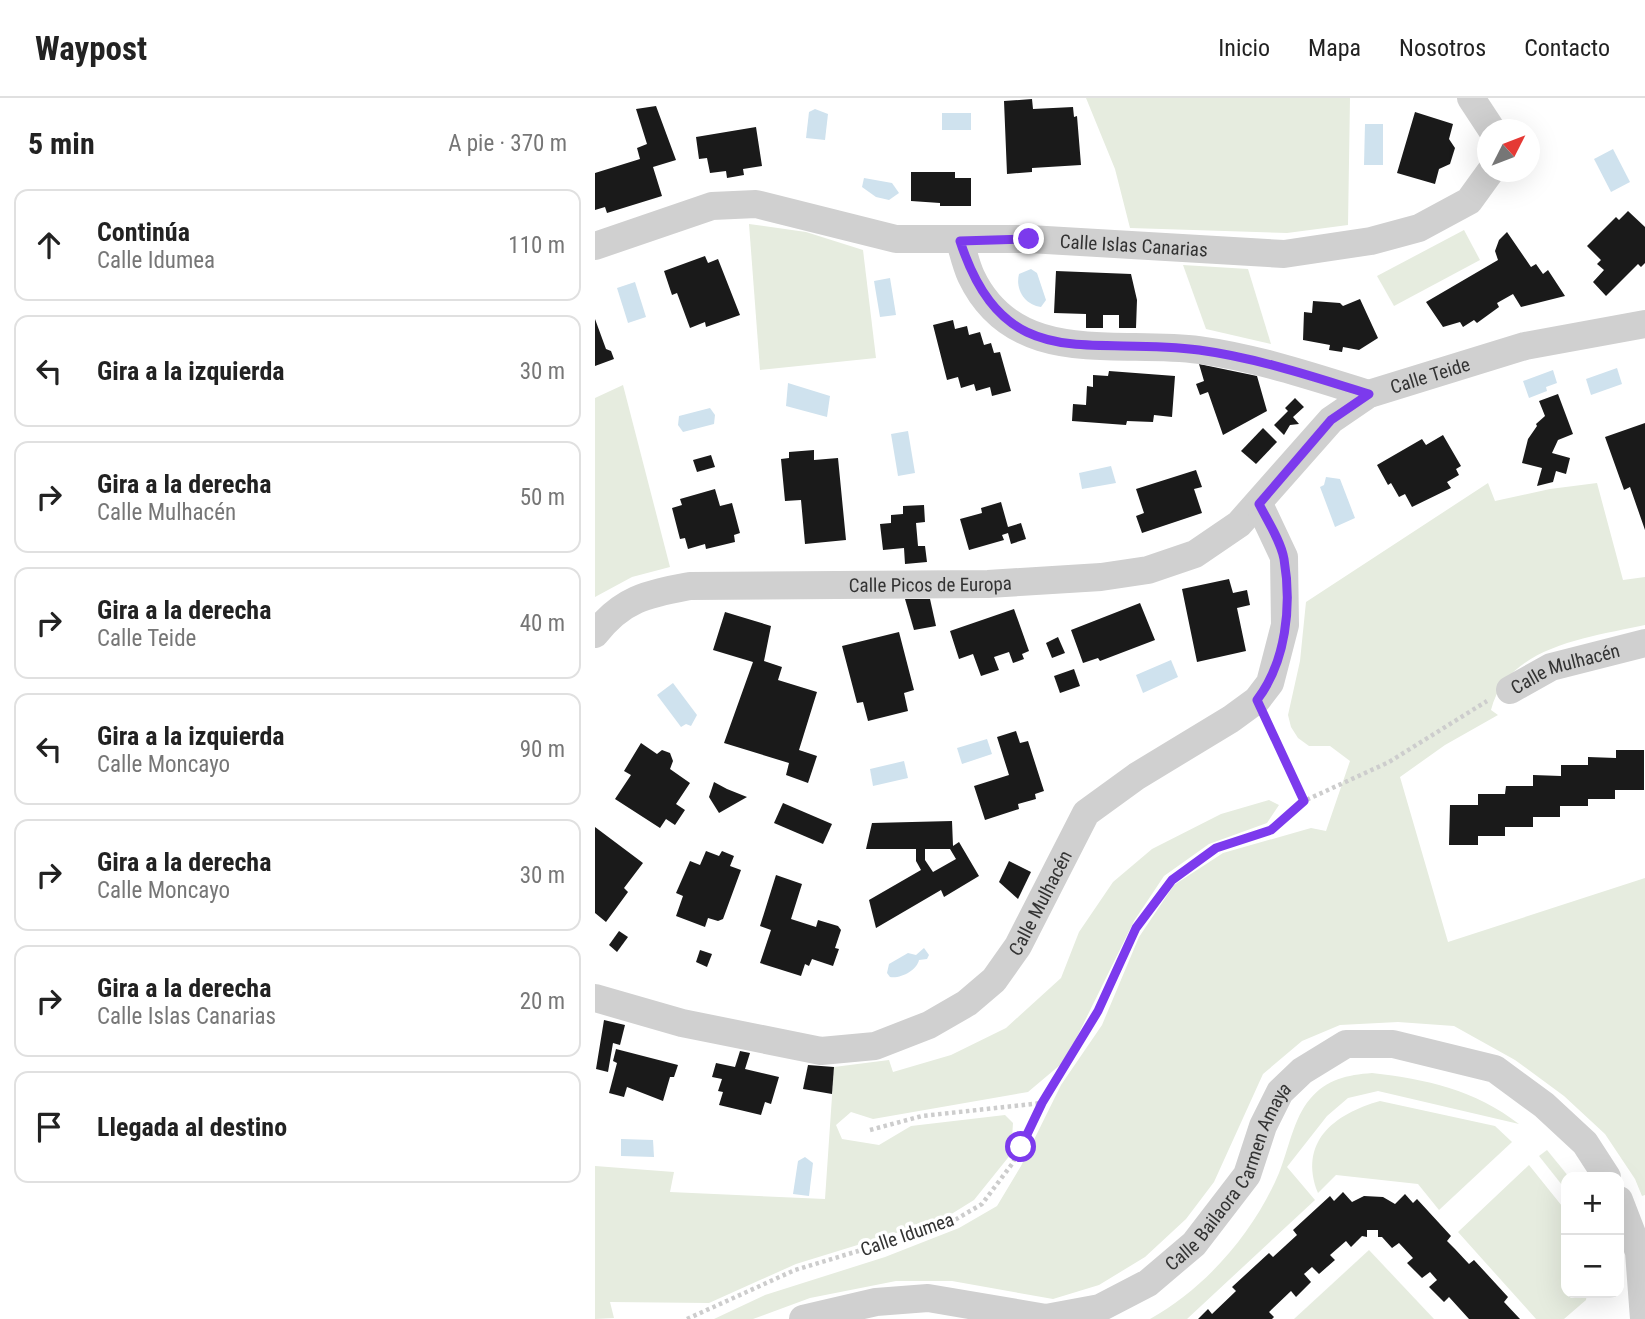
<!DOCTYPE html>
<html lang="es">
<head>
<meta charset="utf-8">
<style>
	body { margin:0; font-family:"Roboto Condensed",sans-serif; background:#f2f2f2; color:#222 }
	.controls { position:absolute; right:21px; bottom:21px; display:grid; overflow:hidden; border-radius:14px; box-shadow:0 7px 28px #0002 }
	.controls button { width:63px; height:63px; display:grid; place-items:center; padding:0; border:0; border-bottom:2px solid #e0e0e0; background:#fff; color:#222; font:35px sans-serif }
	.compass { position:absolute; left:882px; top:21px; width:63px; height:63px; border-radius:50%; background:#fff; box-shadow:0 7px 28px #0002; rotate:48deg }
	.stop { position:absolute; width:21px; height:21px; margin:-16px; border:5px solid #7c3aed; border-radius:50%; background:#fff }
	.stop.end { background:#7c3aed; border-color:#fff; box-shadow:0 2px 7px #0008 }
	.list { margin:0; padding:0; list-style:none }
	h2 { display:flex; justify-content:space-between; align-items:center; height:91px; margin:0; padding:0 28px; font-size:30px }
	h2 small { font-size:23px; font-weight:400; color:#767676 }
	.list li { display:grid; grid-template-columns:46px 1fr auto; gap:21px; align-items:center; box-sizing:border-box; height:112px; margin:0 14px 14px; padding:0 14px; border:2px solid #e0e0e0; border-radius:14px }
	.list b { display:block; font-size:26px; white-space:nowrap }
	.list p { margin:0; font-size:23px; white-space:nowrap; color:#767676 }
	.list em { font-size:23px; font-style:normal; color:#767676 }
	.icon { flex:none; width:38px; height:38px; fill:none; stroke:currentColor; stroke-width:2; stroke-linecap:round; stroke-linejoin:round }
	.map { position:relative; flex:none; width:1050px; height:1221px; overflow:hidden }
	header { display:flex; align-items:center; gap:42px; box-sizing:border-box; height:98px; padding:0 35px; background:#fff; border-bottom:2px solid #e0e0e0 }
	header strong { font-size:33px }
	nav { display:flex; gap:38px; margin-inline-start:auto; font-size:24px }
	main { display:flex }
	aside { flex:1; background:#fff }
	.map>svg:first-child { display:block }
</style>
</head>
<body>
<header>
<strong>Waypost</strong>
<nav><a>Inicio</a><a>Mapa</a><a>Nosotros</a><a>Contacto</a></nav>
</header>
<main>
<aside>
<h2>5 min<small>A pie · 370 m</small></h2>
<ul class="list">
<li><svg class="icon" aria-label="ahead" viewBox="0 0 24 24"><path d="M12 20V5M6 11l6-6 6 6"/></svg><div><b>Continúa</b><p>Calle Idumea</p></div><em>110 m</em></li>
<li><svg class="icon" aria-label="left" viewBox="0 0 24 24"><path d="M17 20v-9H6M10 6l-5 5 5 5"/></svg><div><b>Gira a la izquierda</b></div><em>30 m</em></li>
<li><svg class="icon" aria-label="right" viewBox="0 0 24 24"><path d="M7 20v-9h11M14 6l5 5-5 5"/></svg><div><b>Gira a la derecha</b><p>Calle Mulhacén</p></div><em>50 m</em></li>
<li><svg class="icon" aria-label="right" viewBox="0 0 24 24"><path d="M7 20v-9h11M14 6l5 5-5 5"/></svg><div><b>Gira a la derecha</b><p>Calle Teide</p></div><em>40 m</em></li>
<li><svg class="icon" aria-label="left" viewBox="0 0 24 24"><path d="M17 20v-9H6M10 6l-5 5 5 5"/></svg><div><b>Gira a la izquierda</b><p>Calle Moncayo</p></div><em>90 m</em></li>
<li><svg class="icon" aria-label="right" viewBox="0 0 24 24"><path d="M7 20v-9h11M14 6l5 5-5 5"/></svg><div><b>Gira a la derecha</b><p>Calle Moncayo</p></div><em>30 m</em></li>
<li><svg class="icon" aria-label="right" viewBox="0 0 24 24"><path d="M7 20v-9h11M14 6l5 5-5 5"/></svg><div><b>Gira a la derecha</b><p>Calle Islas Canarias</p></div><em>20 m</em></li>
<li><svg class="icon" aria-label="arrive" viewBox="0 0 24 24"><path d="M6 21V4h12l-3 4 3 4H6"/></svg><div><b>Llegada al destino</b></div></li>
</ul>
</aside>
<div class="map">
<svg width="1050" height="1221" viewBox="0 0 1050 1221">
	<rect width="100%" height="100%" fill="#fff"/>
	<!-- green -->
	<g fill="#e6ecdf">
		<polygon points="491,0 755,0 753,127 692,135 535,130 520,71"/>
		<polygon points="154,126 211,134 268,152 281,260 165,272"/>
		<polygon points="869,132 885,162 799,208 782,178"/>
		<polygon points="588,167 653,171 676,246 611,231"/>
		<polygon points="28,287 75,469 37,479 0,499 0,300"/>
		<path d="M893,385L900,403L955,391L1002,385L1028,482L1050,479V527C995,539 912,548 896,612L903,617L850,647L805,679L853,844L1050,780V1097L1047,1098L1040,1081L1010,1036L969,998L920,962L859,928L803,924L745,927L707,943L668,976L619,1084L591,1121L550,1159L504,1187L458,1201L357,1183H301L215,1200L158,1221H119L170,1197L290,1159L364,1130L402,1108L426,1068L466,987L507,927L544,839L579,787L628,755L716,730L731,733L755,663L735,648H714L703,640L696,629L693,617L705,563L711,504Z"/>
		<polygon points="674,702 684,707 672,725 614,746 569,778 539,823 477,949 465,967 433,994 278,1021 256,1014 241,1027 247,1041 284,1047 316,1028 410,1017 418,1025 416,1056 379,1102 350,1120 201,1166 114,1205 15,1204 19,1220 0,1221 0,1068 79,1074 75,1094 230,1101 239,969 294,962 298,974 356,957 411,930 466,880 484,834 518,784 557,751 626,716"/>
		<path d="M777,975C831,981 880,992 924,1026L783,993L753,1000L732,1018L692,1069L720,1102L592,1221H555C611,1190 659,1134 684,1075C693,1053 699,1019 715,1001C732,981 752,977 777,975Z"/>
		<path d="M785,1003L900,1028L917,1044L844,1112L823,1086L741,1077L723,1095C703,1044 739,1016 785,1003Z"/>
		<polygon points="952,1052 974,1079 971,1092 944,1058"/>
		<polygon points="934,1067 971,1113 971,1195 992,1195 991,1202 969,1221 941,1221 863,1134"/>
		<polygon points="774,1152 839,1221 699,1221"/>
	</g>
	<!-- water -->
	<g fill="#cfe2ee">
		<polygon points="220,11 233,16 230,42 211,40 214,14"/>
		<rect x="347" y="15" width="29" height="17"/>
		<polygon points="770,26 788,26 788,67 769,67"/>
		<polygon points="1018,51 1035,84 1016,94 999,61"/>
		<polygon points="269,80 297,85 304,95 294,102 281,99 267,89"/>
		<path d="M436,171L442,175L451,202L446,209C430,207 420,192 424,176Z"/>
		<polygon points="295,180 301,217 285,219 279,183"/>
		<polygon points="40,184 51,219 33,225 22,190"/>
		<polygon points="1022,270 1027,286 996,297 991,281"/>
		<polygon points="958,272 962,285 951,289 952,293 934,300 928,283"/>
		<polygon points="193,285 235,298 232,319 191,308"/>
		<polygon points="115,310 120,317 119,326 88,334 83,327 84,318"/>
		<polygon points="313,333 320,375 303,378 296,336"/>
		<polygon points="516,368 521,385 487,391 484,375"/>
		<polygon points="731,379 745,381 760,420 740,429 725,389 729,387"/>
		<polygon points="576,562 583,579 548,595 541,577"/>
		<polygon points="78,585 102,617 96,628 91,626 86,629 62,597"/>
		<polygon points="392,641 397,656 367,666 362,650"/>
		<polygon points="309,663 313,680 278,688 275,671"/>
		<path d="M329,850L334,857L332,861L324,862C322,872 306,881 295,879L292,875L294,866L313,855L321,857Z"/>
		<polygon points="26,1041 58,1042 59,1059 26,1058"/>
		<polygon points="210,1059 218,1065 214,1098 198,1096 203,1063"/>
	</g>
	<!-- building -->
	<g fill="#1a1a1a" fill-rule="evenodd">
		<polygon points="437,1 438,11 478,9 479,19 482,18 486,67 437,70 437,74 412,76 409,3"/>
		<polygon points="61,8 81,62 58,69 67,98 12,115 10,109 0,112 0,75 45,61 42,50 52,46 41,11"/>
		<polygon points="820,14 858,26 854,41 860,50 855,66 844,71 840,86 802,75"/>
		<polygon points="161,29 167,68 148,71 149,77 132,80 131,73 115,75 112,60 104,61 101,39"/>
		<polygon points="316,74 360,74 360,80 376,80 376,108 345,108 345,105 316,103"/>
		<polygon points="1033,113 1050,129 1050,165 1046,169 1043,166 1011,198 998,184 1009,172 1002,166 1006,162 992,148 1021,119 1024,122"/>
		<polygon points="912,134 936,169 941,166 948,176 953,172 970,198 926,209 918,196 902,205 904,209 882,225 879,222 868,229 865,224 848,229 831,204 903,162 900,153 904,142"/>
		<polygon points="110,158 113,165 123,161 145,217 111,229 110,224 95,230 82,195 77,197 69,173"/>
		<polygon points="461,173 536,176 542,202 541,230 524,230 524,217 508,217 508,230 491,230 491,216 459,215"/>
		<polygon points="765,201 783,240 764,252 748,249 747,254 734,252 735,247 708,242 709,214 717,215 718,203 745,205 748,208"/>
		<polygon points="0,221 11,251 16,253 19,261 0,268"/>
		<polygon points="358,222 360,231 372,228 374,237 385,234 389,247 396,245 399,255 405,254 416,293 397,298 395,289 381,293 379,286 366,290 363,279 352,282 338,227"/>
		<polygon points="604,266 662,278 672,313 628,337 613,294 605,297 601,286 609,283"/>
		<polygon points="514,273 580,278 577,319 559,317 558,324 532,323 531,327 477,323 478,306 491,307 492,288 498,289 498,277 513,278"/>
		<polygon points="963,296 978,336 963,342 957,355 975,360 971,376 961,373 958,384 942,388 947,370 927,365 933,341 942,328 941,326 950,318 944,303"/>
		<polygon points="700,300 709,309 698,319 704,326 695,327 689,337 679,327 693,313 690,310"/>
		<polygon points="1050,325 1050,432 1035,389 1029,392 1010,339"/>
		<polygon points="668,330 682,344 661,366 646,353"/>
		<polygon points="848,337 866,368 861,371 864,377 852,384 856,390 817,409 810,396 804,399 796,385 793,387 782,367 827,341 831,347"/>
		<polygon points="219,352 219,362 243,360 251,442 210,446 206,402 190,403 186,361 194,360 194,354"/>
		<polygon points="116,357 120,369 102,374 98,362"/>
		<polygon points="601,372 607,389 599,391 607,415 547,435 541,418 549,415 541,391"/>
		<polygon points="120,391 125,408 137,405 145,435 139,437 140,444 111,451 110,446 93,451 90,440 85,441 77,410 87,407 85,401"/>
		<polygon points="406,404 413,429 426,425 431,441 416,446 413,435 407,437 409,442 374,452 365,421 387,415 386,410"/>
		<polygon points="329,407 330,424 321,425 323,448 330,448 332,464 310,466 309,450 288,452 285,426 296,425 296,417 308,416 308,408"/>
		<polygon points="634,481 638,495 652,492 655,507 642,510 651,553 602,564 587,491"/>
		<polygon points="310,501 335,501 341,528 319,532"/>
		<polygon points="545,505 560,542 505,563 503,560 488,565 476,532"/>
		<polygon points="419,511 434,553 427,556 429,561 418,565 414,554 399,559 404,572 386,578 378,556 364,561 355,533"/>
		<polygon points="130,514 176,528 169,563 187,569 183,582 222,594 204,652 222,658 213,685 191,677 194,665 129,645 158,564 118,552"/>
		<polygon points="304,534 319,592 309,595 313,613 273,623 268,604 262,605 247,548"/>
		<polygon points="463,539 470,555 457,560 451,545"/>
		<polygon points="479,571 485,588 465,595 459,578"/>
		<polygon points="421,633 425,645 433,643 449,693 440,696 441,701 423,706 424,711 390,722 379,688 414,677 402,639"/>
		<polygon points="46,645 62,656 67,652 75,655 78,663 75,671 95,685 81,706 90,712 80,727 71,721 65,730 20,701 36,677 29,673"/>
		<polygon points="1021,652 1049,652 1049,692 1020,692 1020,701 993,701 993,708 965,708 965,719 938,719 938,729 910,729 910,738 883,738 883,747 854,747 855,707 883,707 883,696 910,696 911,688 938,688 938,677 966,678 966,667 993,667 993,659 1021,660"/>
		<polygon points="119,684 132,691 152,699 124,715 114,699"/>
		<polygon points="188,705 237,726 228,746 179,725"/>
		<path d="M357,723L358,748L364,744L384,778L349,799L346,792L281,830L274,802L326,772L321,763V751H271L277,725ZM330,751H355L361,761L338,774L330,762Z"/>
		<polygon points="0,729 48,765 29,790 33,794 11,824 0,815"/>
		<polygon points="111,753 124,758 127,753 139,758 135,768 146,772 128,821 123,823 113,820 110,829 81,818 88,798 81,795 95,763 105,767"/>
		<polygon points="414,763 436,774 423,801 404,784"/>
		<polygon points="181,777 207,786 196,821 221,829 223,822 243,828 246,832 240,850 244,851 238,868 217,861 214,868 210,866 206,878 165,865 176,832 165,828"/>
		<polygon points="24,833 33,839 22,854 14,847"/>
		<polygon points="105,852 117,856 112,869 101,864"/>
		<polygon points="9,922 30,927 25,947 18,945 13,974 1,971"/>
		<polygon points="21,951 83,967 79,979 75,979 68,1003 32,989 29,999 14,995 22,965 18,963"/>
		<polygon points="145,953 155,955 150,971 184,979 176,1006 170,1004 166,1017 124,1007 128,994 123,993 127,981 117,979 121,965 140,969"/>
		<polygon points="213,967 239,969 237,996 208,991"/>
		<polygon points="748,1094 757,1104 769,1098 788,1099 800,1106 810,1096 818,1105 822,1101 856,1138 852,1143 860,1151 874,1166 879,1162 913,1199 909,1204 925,1221 874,1221 854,1199 849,1204 834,1189 842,1182 835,1174 827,1180 812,1165 818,1160 804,1145 797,1150 787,1139 783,1139 783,1132 772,1132 772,1139 767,1138 756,1149 751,1143 735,1157 740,1162 724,1176 717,1169 709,1176 716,1184 701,1199 696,1193 674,1214 679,1219 677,1221 603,1221 613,1211 617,1216 641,1193 637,1189 674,1155 678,1159 702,1137 698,1132 735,1098 739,1103"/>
	</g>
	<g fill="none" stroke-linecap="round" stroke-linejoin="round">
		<!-- path -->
		<g stroke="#cdcdcd" stroke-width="4.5" stroke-dasharray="3.5 3.5" stroke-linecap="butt">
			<polyline points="672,625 709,703"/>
			<polyline points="275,1032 327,1018 447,1005"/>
			<polyline points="92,1221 200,1172 353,1126 387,1106 417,1066 447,1005 503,913 541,830 577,782 621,750 676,732 709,703 794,664 892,603"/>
		</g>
		<!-- minor -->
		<g stroke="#d0d0d0" stroke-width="28">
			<polyline points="876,0 897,32"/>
			<path d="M365,143C368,154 371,167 376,178C420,271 523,241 604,252C663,260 718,279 774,296"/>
			<path id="s1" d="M0,148L117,108L161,106L301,141H434L689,156L776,143L824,130L874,103L895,74"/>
			<path id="s2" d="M0,536C28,500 53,496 95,488L393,486L506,479L553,472L600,456L644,426L736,322L774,296L930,248L1050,226"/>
			<path id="s3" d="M915,592L956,569L1050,545"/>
			<path id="s4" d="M0,900L87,925L226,953L280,948L334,927L372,905L399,882L423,848L491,715L542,678L636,621L662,602L675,585L690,527L689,459L664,406"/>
			<polyline points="1024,1102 1044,1154 1049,1221"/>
			<path id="s5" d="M208,1221L281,1204L333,1200L451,1220L505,1210L553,1185L599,1146L652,1077L668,1028L685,994L707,973L751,946H798L900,971L949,1007L990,1045L1012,1079"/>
		</g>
	</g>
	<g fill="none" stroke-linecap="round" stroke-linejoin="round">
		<!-- route -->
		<path stroke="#7c3aed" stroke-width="9" d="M426,1049L447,1005L503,913L541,830L577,782L621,750L676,732L709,703L662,602C691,564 697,508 689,461C686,443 672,422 664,406L736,322L774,296C718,279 663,260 604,252C493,237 410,280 365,143L434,141"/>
	</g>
	<g text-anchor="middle" stroke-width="7" stroke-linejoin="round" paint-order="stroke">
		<!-- street labels -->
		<g font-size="19" fill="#333" stroke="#fff">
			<text dy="7" stroke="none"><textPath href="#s1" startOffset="550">Calle Islas Canarias</textPath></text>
			<text dy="7" stroke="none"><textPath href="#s2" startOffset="920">Calle Teide</textPath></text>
			<text dy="7" stroke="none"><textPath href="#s2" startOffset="350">Calle Picos de Europa</textPath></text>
			<text dy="7" stroke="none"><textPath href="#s3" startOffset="60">Calle Mulhacén</textPath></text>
			<text dy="7" stroke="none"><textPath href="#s4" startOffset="514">Calle Mulhacén</textPath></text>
			<text dy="7" stroke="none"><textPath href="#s5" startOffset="492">Calle Bailaora Carmen Amaya</textPath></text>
			<text transform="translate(312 1136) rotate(-19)" y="7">Calle Idumea</text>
		</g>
	</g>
</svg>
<div class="controls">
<button>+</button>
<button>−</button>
</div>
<svg class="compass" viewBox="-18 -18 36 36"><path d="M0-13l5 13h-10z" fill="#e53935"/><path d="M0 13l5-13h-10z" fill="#767676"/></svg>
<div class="stop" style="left:426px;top:1049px"></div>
<div class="stop end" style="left:434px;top:141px"></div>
</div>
</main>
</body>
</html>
